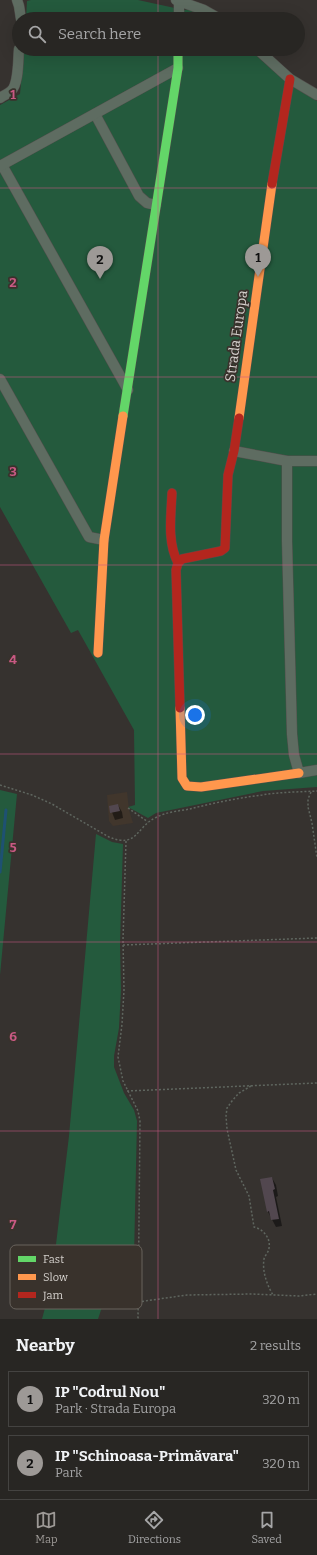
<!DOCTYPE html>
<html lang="en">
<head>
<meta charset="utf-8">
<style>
	body { margin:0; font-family:Bitter,serif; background:#302e2b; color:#f1f3f6 }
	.you { position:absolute; left:195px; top:715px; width:14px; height:14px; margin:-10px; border:3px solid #fff; border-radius:50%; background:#1a73e8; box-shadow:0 0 0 6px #1a73e833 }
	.badge { display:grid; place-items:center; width:26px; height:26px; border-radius:50%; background:#9d9996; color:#111; font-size:13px; font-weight:700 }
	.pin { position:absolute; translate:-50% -33px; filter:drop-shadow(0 1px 2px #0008) }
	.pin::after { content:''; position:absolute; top:21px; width:14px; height:12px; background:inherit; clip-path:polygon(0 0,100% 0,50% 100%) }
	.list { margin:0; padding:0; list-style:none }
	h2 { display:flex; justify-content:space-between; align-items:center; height:52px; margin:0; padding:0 16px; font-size:17px }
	h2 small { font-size:13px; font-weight:400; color:#a5a5a6 }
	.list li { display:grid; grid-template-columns:26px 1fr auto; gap:12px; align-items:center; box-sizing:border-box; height:56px; margin:0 8px 8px; padding:0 8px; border:1px solid #444341; border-radius:0px }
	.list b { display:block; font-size:15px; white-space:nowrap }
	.list p { margin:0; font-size:13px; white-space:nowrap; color:#a5a5a6 }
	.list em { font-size:13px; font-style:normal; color:#a5a5a6 }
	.icon { flex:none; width:22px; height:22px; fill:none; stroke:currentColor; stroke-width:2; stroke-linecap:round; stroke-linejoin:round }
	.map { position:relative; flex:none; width:317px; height:1319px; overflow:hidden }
	.search { position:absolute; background:#282623; box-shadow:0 4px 16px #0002; left:12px; right:12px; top:12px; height:44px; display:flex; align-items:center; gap:10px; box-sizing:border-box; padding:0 14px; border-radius:22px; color:#a5a5a6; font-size:15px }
	.sheet { height:180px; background:#282623 }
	nav { display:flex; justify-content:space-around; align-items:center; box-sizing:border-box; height:56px; border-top:1px solid #444341; background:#282623; font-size:11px; color:#a5a5a6 }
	nav a { display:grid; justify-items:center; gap:2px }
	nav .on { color:#9d9996 }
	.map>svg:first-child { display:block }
</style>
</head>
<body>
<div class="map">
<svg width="317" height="1319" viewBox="0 0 317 1319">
	<rect width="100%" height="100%" fill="#36322f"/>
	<!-- built -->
	<polygon fill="#41362c" points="127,792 129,810 133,823 113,826 109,821 107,795"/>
	<!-- green -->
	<g fill="#245a3d">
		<polygon points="31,0 138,0 184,10 189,9 192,10 211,19 26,19 27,1"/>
		<polygon points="24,49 249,49 285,81 317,101 317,787 263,791 156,813 148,818 128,807 135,805 134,730 78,630 71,633 0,507 0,105 20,94"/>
		<polygon points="0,790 17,794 0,975"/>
		<polygon points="96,834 112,842 123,844 120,944 121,990 119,1028 114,1056 114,1067 124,1093 134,1110 137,1121 133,1302 105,1298 98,1319 42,1319 51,1286 69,1136"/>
	</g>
	<!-- shadow -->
	<g fill="#0007">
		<polygon points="118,805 122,812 123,818 115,820 110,807"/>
		<polygon points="272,1178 276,1185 278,1196 276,1197 282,1226 276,1227 268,1212 261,1180"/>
	</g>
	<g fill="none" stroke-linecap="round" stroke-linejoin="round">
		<!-- stream -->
		<polyline stroke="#1e5172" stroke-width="3" points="0,872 6,810"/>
	</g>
	<!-- building -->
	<g fill="#52474f">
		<polygon points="118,804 120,811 110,813 109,806"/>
		<polygon points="272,1177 275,1189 273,1190 279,1219 271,1220 269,1211 267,1212 260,1179"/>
	</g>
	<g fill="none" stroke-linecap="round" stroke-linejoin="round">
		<defs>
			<g id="street">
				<polyline points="17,0 19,6 21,19"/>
				<polyline points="176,0 204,10 220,19"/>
				<polyline points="179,19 179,1"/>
				<polyline points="257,49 290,79 317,95"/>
				<path d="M0,98C4,95 8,94 11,91C19,84 18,59 19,49"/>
				<polyline points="95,114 139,196 147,203 156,205"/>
				<polyline points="2,165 128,390"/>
				<polyline points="0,166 178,68"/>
				<polyline points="0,379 89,537 104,540"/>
				<polyline points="234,451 287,461 317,461"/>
				<polyline points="287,461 287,541 292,734 294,755 299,773 317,770"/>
			</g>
			<polyline id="fast" points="123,416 178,68 178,49"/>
			<g id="slow">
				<polyline points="239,418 272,184"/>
				<polyline points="98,653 104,540 123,416"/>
				<polyline points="180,708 182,778 187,786 201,787 299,773"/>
			</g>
			<g id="jam">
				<polyline points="272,184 290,79"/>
				<path d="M172,493C171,516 167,542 178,563L176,570L180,708"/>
				<polyline points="178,563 182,559 221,551 225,548 228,475 234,451 239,418"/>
			</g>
		</defs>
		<!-- street casing -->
		<use href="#street" stroke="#524f4c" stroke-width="11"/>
		<!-- fast casing -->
		<use href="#fast" stroke="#524f4c" stroke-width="10"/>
		<!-- slow casing -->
		<use href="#slow" stroke="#524f4c" stroke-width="10"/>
		<!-- jam casing -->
		<use href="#jam" stroke="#524f4c" stroke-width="10"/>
		<!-- path -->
		<g stroke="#5f665f" stroke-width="1.5" stroke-dasharray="2 2" stroke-linecap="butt">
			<path d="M0,785L32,795L52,804L109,837C138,849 136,826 157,817C166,812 179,811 190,809C213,803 238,798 262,795C280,792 299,792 317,791"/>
			<polyline points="311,792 308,799 308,807 312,823 317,858"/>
			<polyline points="128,808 148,822"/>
			<polyline points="126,841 123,940 124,990 122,1024 118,1057 123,1081 138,1111 140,1121 138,1319"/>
			<polyline points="123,945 317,938"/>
			<path d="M251,1086L239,1093L232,1101L227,1108L226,1116L227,1129L236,1170L249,1196L254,1227C263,1229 271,1238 269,1248C269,1252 265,1255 264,1259C262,1271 267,1285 273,1295"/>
			<polyline points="127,1091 317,1083"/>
			<polyline points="138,1302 187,1295 252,1294 299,1296 317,1294"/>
		</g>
		<!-- street -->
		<use href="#street" stroke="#5e6c61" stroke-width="10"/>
		<!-- fast -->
		<use href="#fast" stroke="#63d668" stroke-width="9"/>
		<!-- slow -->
		<use href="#slow" stroke="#ff974d" stroke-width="9"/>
		<!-- jam -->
		<use href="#jam" stroke="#b3261e" stroke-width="9"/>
	</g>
	<!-- grid -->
	<path fill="none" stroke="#c95983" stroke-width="1" stroke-opacity="0.55" d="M158,0V19M158,49V1319M0,188H317M0,377H317M0,565H317M0,754H317M0,942H317M0,1131H317"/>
	<g text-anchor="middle" stroke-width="3.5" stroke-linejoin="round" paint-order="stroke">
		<!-- street labels -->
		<g font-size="14" fill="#d5d1cd" stroke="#39322c">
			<text transform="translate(236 336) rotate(-82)" y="5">Strada Europa</text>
		</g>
	</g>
	<!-- legend -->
	<rect x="10" y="1245" width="132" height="64" rx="6" fill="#39322c" stroke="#68625c" stroke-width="1"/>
	<rect x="18" y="1256" width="18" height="6" fill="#63d668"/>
	<rect x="18" y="1274" width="18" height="6" fill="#ff974d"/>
	<rect x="18" y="1292" width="18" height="6" fill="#b3261e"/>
	<g font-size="11" fill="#d5d1cd">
		<text x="43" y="1263">Fast</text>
		<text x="43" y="1281">Slow</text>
		<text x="43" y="1299">Jam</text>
	</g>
	<g font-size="13" text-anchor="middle" font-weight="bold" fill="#c95983" stroke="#39322c" stroke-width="3.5" stroke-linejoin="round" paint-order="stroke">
		<text x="13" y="99">1</text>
		<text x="13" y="287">2</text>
		<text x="13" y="476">3</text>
		<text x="13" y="664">4</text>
		<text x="13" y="852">5</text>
		<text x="13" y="1041">6</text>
		<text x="13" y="1229">7</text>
	</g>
</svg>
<div class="you"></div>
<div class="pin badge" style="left:258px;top:277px">1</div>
<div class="pin badge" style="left:100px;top:279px">2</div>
<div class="search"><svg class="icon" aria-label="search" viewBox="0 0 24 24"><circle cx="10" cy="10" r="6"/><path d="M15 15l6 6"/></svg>Search here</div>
</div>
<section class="sheet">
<h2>Nearby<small>2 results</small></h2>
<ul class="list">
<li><span class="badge">1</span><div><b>IP &quot;Codrul Nou&quot;</b><p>Park · Strada Europa</p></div><em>320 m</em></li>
<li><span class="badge">2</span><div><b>IP &quot;Schinoasa-Primăvara&quot;</b><p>Park</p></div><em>320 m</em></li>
</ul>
</section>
<nav>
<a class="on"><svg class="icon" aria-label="map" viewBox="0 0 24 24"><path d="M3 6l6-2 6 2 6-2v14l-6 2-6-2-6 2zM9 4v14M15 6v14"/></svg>Map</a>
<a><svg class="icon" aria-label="directions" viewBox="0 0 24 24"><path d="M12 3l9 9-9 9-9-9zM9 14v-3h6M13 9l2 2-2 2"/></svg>Directions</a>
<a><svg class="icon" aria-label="saved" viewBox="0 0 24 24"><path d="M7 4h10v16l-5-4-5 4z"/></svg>Saved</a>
</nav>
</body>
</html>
